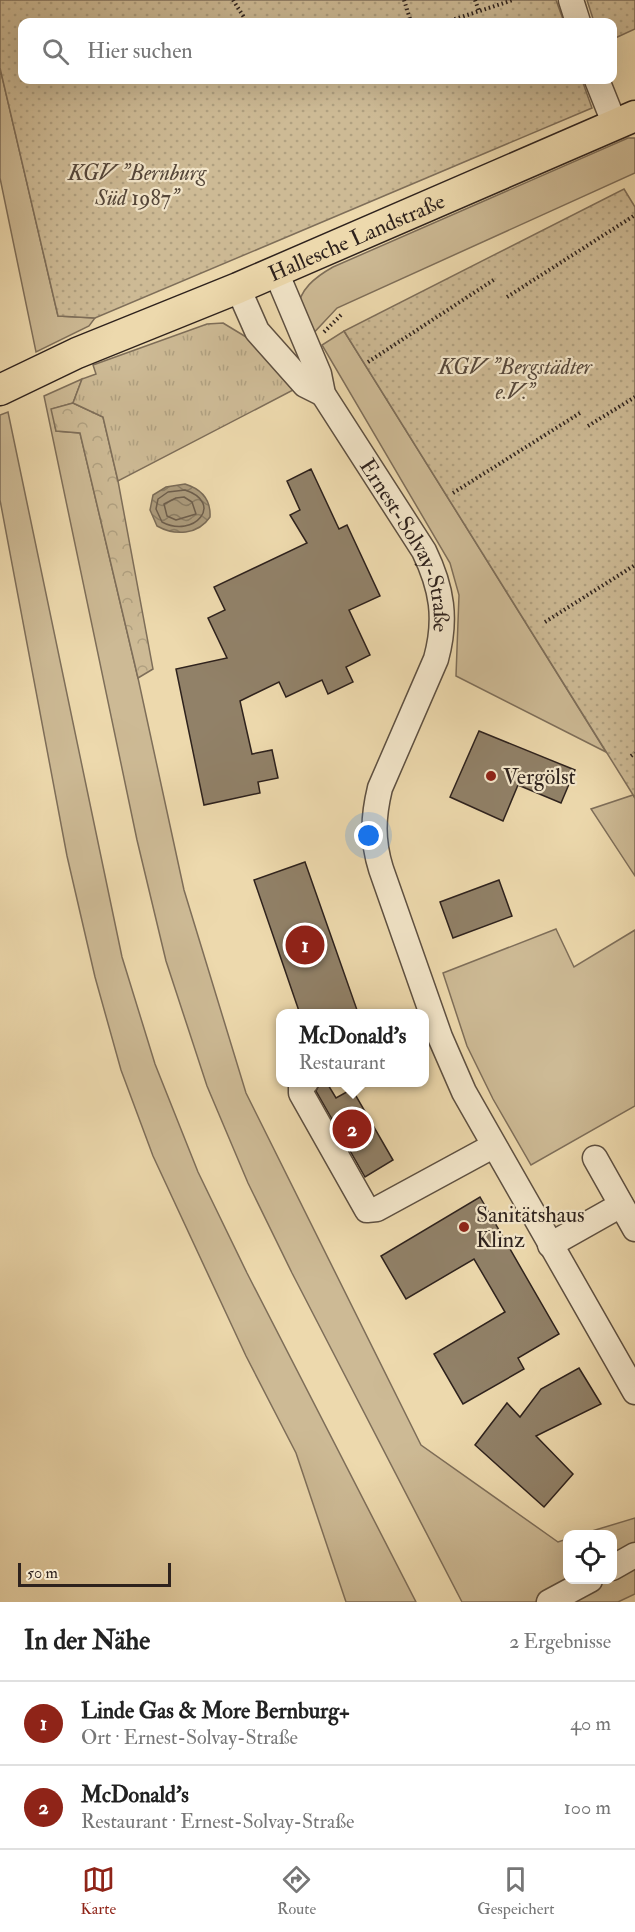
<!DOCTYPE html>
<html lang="de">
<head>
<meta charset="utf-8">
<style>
	body { margin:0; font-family:"IM FELL Double Pica",serif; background:#f2f2f2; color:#222 }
	.controls { position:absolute; right:18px; bottom:18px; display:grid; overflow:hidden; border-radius:12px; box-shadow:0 6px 24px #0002 }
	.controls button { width:54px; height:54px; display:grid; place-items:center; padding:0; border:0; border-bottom:2px solid #e0e0e0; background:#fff; color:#222; font:30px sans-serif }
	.scale { position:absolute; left:18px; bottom:15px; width:153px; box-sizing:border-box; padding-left:6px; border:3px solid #2e221d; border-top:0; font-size:16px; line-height:21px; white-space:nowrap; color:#2e221d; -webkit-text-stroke:4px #f3e6ca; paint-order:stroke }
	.you { position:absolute; left:369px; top:836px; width:21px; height:21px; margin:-15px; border:4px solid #fff; border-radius:50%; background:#1a73e8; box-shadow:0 0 0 9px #1a73e833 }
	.badge { display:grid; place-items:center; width:39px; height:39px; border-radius:50%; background:#8f2418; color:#fff; font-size:20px; font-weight:700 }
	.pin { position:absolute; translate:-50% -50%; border:3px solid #fff; box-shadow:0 2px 6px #0006 }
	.popup { position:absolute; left:276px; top:1009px; width:153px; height:78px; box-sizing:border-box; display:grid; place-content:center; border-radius:12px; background:#fff; filter:drop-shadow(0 2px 4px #0005); font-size:20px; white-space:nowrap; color:#767676 }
	.popup b { font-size:22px; color:#222 }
	.popup::after { content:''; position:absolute; left:50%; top:100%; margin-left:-12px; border:12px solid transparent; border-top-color:#fff }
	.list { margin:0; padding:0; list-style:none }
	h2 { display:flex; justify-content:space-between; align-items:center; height:78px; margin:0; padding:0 24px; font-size:26px }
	h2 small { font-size:20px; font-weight:400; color:#767676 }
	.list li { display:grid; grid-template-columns:39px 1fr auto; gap:18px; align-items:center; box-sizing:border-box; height:84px; padding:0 24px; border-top:2px solid #e0e0e0 }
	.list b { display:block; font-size:22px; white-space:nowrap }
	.list p { margin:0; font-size:20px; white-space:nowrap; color:#767676 }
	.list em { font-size:20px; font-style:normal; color:#767676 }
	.icon { flex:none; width:33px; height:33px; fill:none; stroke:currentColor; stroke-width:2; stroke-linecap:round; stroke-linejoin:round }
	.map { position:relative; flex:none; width:635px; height:1602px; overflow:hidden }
	.search { position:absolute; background:#fff; box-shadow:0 6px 24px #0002; left:18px; right:18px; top:18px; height:66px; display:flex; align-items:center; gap:15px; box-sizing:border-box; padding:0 21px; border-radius:12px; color:#767676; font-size:22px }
	.sheet { height:246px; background:#fff }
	nav { display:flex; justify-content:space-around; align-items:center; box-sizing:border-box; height:84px; border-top:2px solid #e0e0e0; background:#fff; font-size:16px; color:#767676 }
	nav a { display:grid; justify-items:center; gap:3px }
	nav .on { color:#8f2418 }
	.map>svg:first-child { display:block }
</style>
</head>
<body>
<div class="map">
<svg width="635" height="1602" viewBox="0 0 635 1602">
	<defs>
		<pattern id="forest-crowns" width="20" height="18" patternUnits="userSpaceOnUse" patternTransform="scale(1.5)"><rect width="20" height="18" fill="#cdba95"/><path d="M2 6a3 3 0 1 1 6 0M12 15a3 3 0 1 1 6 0" fill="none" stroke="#b0a080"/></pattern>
		<pattern id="park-tufts" width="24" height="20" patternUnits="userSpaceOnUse" patternTransform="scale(1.5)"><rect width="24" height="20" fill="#cdba95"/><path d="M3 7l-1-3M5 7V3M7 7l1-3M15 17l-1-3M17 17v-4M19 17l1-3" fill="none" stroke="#b0a080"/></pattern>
		<pattern id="garden-dots" width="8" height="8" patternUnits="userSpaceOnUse" patternTransform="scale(1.5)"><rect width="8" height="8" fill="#cdba95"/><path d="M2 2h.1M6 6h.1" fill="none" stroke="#b0a080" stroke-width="1.8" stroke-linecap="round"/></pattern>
		<pattern id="water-waves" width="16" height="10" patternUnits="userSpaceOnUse" patternTransform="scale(1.5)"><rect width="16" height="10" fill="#ac9b7c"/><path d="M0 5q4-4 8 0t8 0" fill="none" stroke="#8c7e65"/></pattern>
	</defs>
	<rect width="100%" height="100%" fill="#edd9ad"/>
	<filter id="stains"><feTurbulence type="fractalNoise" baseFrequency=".00333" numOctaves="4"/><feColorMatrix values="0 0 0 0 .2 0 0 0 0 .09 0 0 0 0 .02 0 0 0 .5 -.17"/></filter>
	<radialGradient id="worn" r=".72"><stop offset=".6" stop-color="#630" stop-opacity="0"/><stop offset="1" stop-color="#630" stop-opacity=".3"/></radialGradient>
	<!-- grass -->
	<g fill="#cdba95" stroke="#7e6e59" stroke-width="1.5">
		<polygon points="0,68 58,316 95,318 89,326 36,352 0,178"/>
		<path d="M628,138H635V173L337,308L307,340C304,332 298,320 298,312C297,290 317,276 333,267Z"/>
		<polygon points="344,331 606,752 456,676 459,595 450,563 322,345"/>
		<polygon points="82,379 73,403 52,409 56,431 80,433 138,678 184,890 246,1093 421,1445 558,1542 567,1539 568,1580 579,1580 535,1602 462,1602 292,1273 248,1183 207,1086 166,961 137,840 44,396"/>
		<polygon points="8,412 122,957 155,1064 198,1172 247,1273 416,1602 346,1602 296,1453 246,1356 153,1156 121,1070 95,977 67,856 0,500 0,415"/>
		<polygon points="633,795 635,798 635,876 591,809"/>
		<polygon points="556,929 574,967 635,930 635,1106 531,1165 493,1099 467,1046 443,973"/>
		<polygon points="635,1518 635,1550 613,1562 612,1534 582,1534"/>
		<polygon points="635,1566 635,1594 618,1602 565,1602"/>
	</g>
	<!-- forest -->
	<polygon fill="url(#forest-crowns)" stroke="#7e6e59" stroke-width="1.5" points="73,403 103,417 118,481 153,669 138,678 80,433 56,431 51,409"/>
	<!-- park -->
	<polygon fill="url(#park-tufts)" stroke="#7e6e59" stroke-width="1.5" points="223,323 256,343 295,389 118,481 103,417 73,403 82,379 96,374 93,365 207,324"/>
	<!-- garden -->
	<g fill="url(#garden-dots)" stroke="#7e6e59" stroke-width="1.5">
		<polygon points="0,0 556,0 564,22 22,22 22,80 582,80 592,108 95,318 58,316 0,68"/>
		<polygon points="587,0 635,0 635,29 613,39 612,22 594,22"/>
		<polygon points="624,189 635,207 635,798 344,331"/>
	</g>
	<!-- water -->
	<path fill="url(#water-waves)" stroke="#7a6b56" stroke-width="1.5" d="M185,484C201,489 211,499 210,517C198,535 175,536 157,526L150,510L153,495L166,487Z"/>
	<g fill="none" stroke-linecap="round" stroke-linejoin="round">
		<!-- shore -->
		<g stroke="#6d5e4c" stroke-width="1.5">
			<path d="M185,490C225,503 194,539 162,522L156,509L158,499L168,492Z"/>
			<polygon points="176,498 184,497 192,502 196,514 176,520 167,516 164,504"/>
		</g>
	</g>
	<!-- building -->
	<g fill="#918168" stroke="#2e221d" stroke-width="1.5">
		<polygon points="311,469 339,529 347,525 380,596 349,610 370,655 346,667 353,682 328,694 322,680 286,697 279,682 240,701 252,754 272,750 278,778 258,782 260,793 204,805 176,669 227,658 208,618 225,610 214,587 307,543 290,515 300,510 287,481"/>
		<polygon points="479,731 575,770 561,803 518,785 503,821 450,797"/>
		<polygon points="305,862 357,1010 346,1014 300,1014 254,880"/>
		<polygon points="499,880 512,916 453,938 440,902"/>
		<polygon points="320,1083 327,1083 336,1098 352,1089 393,1160 365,1177 316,1091"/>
		<polygon points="480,1197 559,1334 518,1358 524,1369 463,1404 434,1354 505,1312 474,1259 406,1299 381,1256"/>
		<polygon points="579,1368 601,1404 536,1436 573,1474 544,1507 475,1445 507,1403 520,1417 541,1389"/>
	</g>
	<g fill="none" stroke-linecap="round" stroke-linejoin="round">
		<defs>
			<g id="minor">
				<polyline points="571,0 578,22"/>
				<polyline points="597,80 615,125"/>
				<path id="s1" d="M276,272L319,374L323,394L424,551C442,588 447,619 436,659L380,788C373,817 372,840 381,869L440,1037L464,1092L635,1392"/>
				<polyline points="238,288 257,331 305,385 323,394"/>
				<polyline points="306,1082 301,1085 301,1093 367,1210 377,1209 493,1146"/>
				<polyline points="595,1158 635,1229"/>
				<polyline points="550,1245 621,1205"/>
				<polyline points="612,1568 635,1555"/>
				<polyline points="549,1602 590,1580"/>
			</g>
			<g id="major">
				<path id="s2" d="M0,390L77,353L238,288L635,116"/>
			</g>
		</defs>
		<!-- minor casing -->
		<use href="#minor" stroke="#5e5041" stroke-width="27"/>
		<!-- major casing -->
		<use href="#major" stroke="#2e221d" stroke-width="33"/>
		<!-- path -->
		<g stroke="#2e221d" stroke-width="4" stroke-dasharray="1.5 3" stroke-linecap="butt">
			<polyline points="233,0 247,22"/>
			<polyline points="404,0 411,22"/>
			<polyline points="475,0 479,11"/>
			<polyline points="446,22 513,0"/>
			<polyline points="507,297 635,215"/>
			<polyline points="324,332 343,313"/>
			<polyline points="368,362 495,279"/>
			<polyline points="588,426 635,397"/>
			<polyline points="453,493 580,413"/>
			<polyline points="545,622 635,565"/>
			<polyline points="631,756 635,753"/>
		</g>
		<!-- minor -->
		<use href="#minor" stroke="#f3e6ca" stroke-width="24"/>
		<!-- major -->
		<use href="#major" stroke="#edd9ad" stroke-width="30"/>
	</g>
	<!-- markers -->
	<g fill="#8f2418" stroke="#f3e6ca" stroke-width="2">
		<circle cx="491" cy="776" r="6"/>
		<circle cx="464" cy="1227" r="6"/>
	</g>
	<g text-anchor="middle" stroke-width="4.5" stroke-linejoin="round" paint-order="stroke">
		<!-- park labels -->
		<g font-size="22" font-style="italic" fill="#56483b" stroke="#f3e6ca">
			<text x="137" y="180">KGV "Bernburg<tspan x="137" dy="25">Süd 1987"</tspan></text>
			<text x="515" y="374">KGV "Bergstädter<tspan x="515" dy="25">e.V."</tspan></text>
		</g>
		<!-- street labels -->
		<g font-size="22" fill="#2e221d" stroke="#f3e6ca">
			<text dy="8" stroke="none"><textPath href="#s2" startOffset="388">Hallesche Landstraße</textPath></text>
			<text dy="8" stroke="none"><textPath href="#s1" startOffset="306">Ernest-Solvay-Straße</textPath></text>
		</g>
		<!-- poi labels -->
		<g font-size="22" fill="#2e221d" stroke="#f3e6ca" text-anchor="start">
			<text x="503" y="784">Vergölst</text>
			<text x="476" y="1222">Sanitätshaus<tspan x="476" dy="25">Klinz</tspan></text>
		</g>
	</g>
	<rect width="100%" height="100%" filter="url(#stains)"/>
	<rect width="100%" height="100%" fill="url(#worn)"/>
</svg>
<div class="controls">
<button><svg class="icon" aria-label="locate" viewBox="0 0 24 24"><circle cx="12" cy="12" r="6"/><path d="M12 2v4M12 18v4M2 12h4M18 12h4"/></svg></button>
</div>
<div class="scale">50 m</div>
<div class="you"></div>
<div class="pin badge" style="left:305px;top:945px">1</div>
<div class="pin badge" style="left:352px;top:1129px">2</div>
<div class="popup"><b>McDonald's</b>Restaurant</div>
<div class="search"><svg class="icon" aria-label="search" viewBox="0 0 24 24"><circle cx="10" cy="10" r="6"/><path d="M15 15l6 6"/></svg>Hier suchen</div>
</div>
<section class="sheet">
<h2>In der Nähe<small>2 Ergebnisse</small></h2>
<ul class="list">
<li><span class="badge">1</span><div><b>Linde Gas &amp; More Bernburg+</b><p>Ort · Ernest-Solvay-Straße</p></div><em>40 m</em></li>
<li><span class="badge">2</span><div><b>McDonald's</b><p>Restaurant · Ernest-Solvay-Straße</p></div><em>100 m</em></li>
</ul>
</section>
<nav>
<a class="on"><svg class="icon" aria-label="map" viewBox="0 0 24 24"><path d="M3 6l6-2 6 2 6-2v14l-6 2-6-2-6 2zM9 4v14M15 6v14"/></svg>Karte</a>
<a><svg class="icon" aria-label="directions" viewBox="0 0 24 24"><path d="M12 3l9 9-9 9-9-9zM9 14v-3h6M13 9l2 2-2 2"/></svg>Route</a>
<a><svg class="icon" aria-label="saved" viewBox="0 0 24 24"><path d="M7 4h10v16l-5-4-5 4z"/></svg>Gespeichert</a>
</nav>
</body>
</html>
